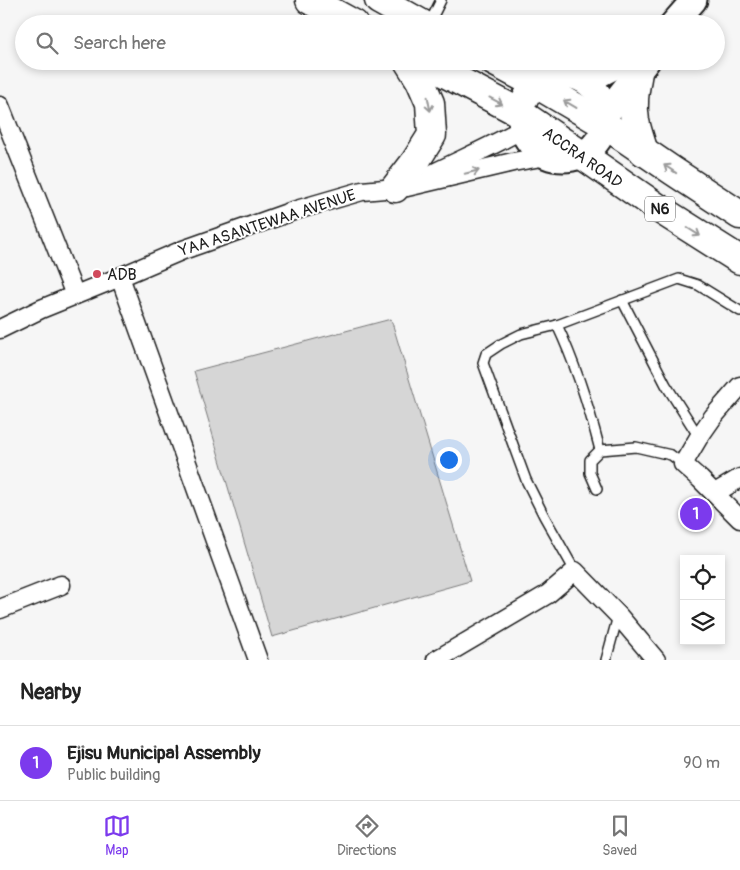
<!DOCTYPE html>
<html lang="en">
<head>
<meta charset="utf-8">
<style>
	body { margin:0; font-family:Pangolin,sans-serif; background:#f2f2f2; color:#222 }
	.controls { position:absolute; right:15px; bottom:15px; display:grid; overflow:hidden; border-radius:0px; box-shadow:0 2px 8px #0003 }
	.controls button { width:45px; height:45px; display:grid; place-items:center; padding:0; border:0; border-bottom:1px solid #e0e0e0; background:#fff; color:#222; font:25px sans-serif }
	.you { position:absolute; left:448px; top:459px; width:18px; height:18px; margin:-12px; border:4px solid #fff; border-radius:50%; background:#1a73e8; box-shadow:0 0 0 8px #1a73e833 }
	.badge { display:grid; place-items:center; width:32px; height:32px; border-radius:50%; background:#7c3aed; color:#fff; font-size:16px; font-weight:700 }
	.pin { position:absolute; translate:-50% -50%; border:2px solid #fff; box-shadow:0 1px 5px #0006 }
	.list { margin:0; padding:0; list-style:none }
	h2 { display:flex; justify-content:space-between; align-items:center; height:65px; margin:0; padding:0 20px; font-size:21px }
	h2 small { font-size:16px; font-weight:400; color:#767676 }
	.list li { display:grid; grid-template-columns:32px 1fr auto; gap:15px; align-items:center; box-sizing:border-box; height:75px; padding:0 20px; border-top:1px solid #e0e0e0 }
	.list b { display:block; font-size:19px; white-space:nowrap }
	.list p { margin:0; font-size:16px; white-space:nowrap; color:#767676 }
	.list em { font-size:16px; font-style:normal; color:#767676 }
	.icon { flex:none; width:28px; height:28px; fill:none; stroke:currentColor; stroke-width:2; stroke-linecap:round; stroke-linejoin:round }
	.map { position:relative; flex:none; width:740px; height:660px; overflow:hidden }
	.search { position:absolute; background:#fff; box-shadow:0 2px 8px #0003; left:15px; right:15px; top:15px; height:55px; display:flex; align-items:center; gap:12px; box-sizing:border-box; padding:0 18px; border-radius:28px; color:#767676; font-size:19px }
	.sheet { height:140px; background:#fff }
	nav { display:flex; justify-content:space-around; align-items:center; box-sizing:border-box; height:70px; border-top:1px solid #e0e0e0; background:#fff; font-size:14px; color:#767676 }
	nav a { display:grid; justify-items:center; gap:2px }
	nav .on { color:#7c3aed }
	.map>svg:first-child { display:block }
</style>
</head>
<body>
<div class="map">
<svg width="740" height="660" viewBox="0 0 740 660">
	<rect width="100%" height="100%" fill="#f6f6f6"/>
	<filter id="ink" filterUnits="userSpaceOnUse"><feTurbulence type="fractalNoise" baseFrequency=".02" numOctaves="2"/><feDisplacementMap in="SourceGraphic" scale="10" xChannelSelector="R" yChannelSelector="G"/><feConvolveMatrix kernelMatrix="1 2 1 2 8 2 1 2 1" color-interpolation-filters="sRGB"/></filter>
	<g filter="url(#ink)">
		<!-- green -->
		<polygon fill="#d6d6d6" stroke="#797979" points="391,319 470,581 272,637 194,371"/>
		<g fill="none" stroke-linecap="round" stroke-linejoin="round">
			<defs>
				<g id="service">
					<polyline points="429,24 441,0"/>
					<polyline points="622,300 666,385 699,437"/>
					<path d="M557,325C576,365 589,407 600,450"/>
					<polyline points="597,489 590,473 590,460 600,450 636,447 671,455 683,464"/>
					<polyline points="575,571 544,516 526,480 483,363 486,354 501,344 521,334 557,325 679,279 698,285 740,311"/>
					<polyline points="606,660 618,616"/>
				</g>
				<g id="minor">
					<polyline points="0,106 75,295"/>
					<path d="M432,174C462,159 493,146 522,129"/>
					<polyline points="120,277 258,660"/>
					<polyline points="0,329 41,309 120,277 183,250 293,211 362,191 407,187 513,162 547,156"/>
					<polyline points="740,386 713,417 699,437 683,464 700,479 740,519"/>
					<polyline points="715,493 740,478"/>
					<polyline points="0,609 61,585"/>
					<polyline points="436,660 548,594 575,571 618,615 656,660"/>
				</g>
				<g id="secondary">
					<polyline points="673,24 694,0"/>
					<circle cx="563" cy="117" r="42"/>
					<polyline points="582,79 602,73 625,61"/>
					<polyline points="605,116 620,95 647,61"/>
				</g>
				<g id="trunk">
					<polyline points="310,0 354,24"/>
					<polyline points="379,0 422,24"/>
					<polyline points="422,61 520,113 582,155 661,210 740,260"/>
					<polyline points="493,61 536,84 604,124 673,171 740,215"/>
					<path d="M638,72C635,89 632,104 635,121C637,131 641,142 644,152"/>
					<polyline points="395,188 415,162 432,135 430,103 420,80 408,61"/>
				</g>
			</defs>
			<!-- service casing -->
			<use href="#service" stroke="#1c1c1c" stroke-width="12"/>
			<!-- minor casing -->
			<use href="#minor" stroke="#1c1c1c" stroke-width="21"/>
			<!-- secondary casing -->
			<use href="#secondary" stroke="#1c1c1c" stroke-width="29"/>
			<!-- trunk casing -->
			<use href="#trunk" stroke="#1c1c1c" stroke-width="31"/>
			<!-- service -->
			<use href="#service" stroke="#fff" stroke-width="9"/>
			<!-- minor -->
			<use href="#minor" stroke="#fff" stroke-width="18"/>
			<!-- secondary -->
			<use href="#secondary" stroke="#fff" stroke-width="25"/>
			<!-- trunk -->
			<use href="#trunk" stroke="#fff" stroke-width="28"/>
		</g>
		<!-- one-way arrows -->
		<defs><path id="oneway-shaft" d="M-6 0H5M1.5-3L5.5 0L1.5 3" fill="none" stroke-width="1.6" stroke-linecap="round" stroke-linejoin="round" transform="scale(1.25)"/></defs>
		<g stroke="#999">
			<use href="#oneway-shaft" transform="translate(496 101) rotate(28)"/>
			<use href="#oneway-shaft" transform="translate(429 104) rotate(79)"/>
			<use href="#oneway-shaft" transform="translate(570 104) rotate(-149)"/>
			<use href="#oneway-shaft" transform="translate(670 169) rotate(-146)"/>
			<use href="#oneway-shaft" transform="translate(472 172) rotate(-13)"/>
			<use href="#oneway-shaft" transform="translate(694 232) rotate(32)"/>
		</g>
	</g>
	<!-- markers -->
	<circle fill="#d1495b" stroke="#fff" stroke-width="2" cx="97" cy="274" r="5"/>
	<g text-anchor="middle" stroke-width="4" stroke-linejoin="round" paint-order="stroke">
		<!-- shield labels -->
		<rect fill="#fff" stroke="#606060" stroke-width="1" x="645" y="196.5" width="30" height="25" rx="4"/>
		<g font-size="15" font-weight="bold" fill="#1c1c1c">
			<text x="660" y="214">N6</text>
		</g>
		<!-- street labels -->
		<g font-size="16" fill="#1c1c1c" stroke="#fff">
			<text transform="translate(583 157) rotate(35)" y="6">ACCRA ROAD</text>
			<text transform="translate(267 222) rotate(-18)" y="6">YAA ASANTEWAA AVENUE</text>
		</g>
		<!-- poi labels -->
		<g font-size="16" fill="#1c1c1c" stroke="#fff" text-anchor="start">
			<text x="107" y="280">ADB</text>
		</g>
	</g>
</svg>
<div class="controls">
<button><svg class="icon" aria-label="locate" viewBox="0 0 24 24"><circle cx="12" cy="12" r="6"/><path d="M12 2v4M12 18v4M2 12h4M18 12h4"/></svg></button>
<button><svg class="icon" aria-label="layers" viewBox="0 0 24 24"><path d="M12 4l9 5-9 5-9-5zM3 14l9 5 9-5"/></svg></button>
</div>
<div class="you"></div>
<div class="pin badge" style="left:696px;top:514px">1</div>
<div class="search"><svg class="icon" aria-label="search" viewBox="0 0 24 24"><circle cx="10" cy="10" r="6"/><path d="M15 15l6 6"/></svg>Search here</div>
</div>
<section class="sheet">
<h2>Nearby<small></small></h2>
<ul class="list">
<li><span class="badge">1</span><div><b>Ejisu Municipal Assembly</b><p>Public building</p></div><em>90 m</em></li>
</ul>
</section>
<nav>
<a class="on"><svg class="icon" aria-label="map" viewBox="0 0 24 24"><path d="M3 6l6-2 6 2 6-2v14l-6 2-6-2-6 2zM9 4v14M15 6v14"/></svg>Map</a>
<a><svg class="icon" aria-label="directions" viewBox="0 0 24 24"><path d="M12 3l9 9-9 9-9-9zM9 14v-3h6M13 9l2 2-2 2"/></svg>Directions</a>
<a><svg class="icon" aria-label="saved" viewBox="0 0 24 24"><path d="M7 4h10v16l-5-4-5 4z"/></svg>Saved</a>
</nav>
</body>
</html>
